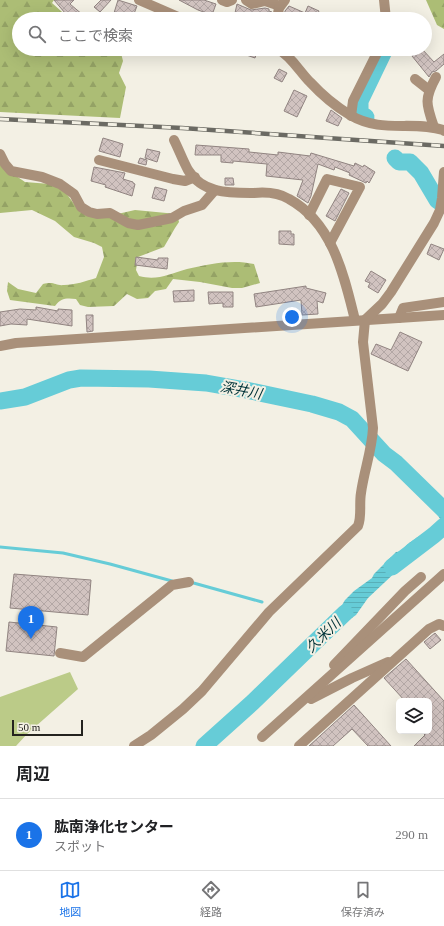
<!DOCTYPE html>
<html lang="ja">
<head>
<meta charset="utf-8">
<style>
	body { margin:0; font-family:"Times New Roman","Noto Sans JP",serif; background:#f6f6f6; color:#202124 }
	.controls { position:absolute; right:12px; bottom:12px; display:grid; overflow:hidden; border-radius:6px; box-shadow:0 4px 16px #0002 }
	.controls button { width:36px; height:36px; display:grid; place-items:center; padding:0; border:0; border-bottom:1px solid #e0e0e0; background:#fff; color:#202124; font:20px sans-serif }
	.scale { position:absolute; left:12px; bottom:10px; width:71px; box-sizing:border-box; padding-left:4px; border:2px solid #24231f; border-top:0; font-size:11px; line-height:14px; white-space:nowrap; color:#24231f; -webkit-text-stroke:3px #f3f0e4; paint-order:stroke }
	.you { position:absolute; left:292px; top:317px; width:14px; height:14px; margin:-10px; border:3px solid #fff; border-radius:50%; background:#1a73e8; box-shadow:0 0 0 6px #1a73e833 }
	.badge { display:grid; place-items:center; width:26px; height:26px; border-radius:50%; background:#1a73e8; color:#fff; font-size:13px; font-weight:700 }
	.pin { position:absolute; translate:-50% -33px; filter:drop-shadow(0 1px 2px #0008) }
	.pin::after { content:''; position:absolute; top:21px; width:14px; height:12px; background:inherit; clip-path:polygon(0 0,100% 0,50% 100%) }
	.list { margin:0; padding:0; list-style:none }
	h2 { display:flex; justify-content:space-between; align-items:center; height:52px; margin:0; padding:0 16px; font-size:17px }
	h2 small { font-size:13px; font-weight:400; color:#757577 }
	.list li { display:grid; grid-template-columns:26px 1fr auto; gap:12px; align-items:center; box-sizing:border-box; height:72px; padding:0 16px; border-top:1px solid #e0e0e0 }
	.list b { display:block; font-size:15px; white-space:nowrap }
	.list p { margin:0; font-size:13px; white-space:nowrap; color:#757577 }
	.list em { font-size:13px; font-style:normal; color:#757577 }
	.icon { flex:none; width:22px; height:22px; fill:none; stroke:currentColor; stroke-width:2; stroke-linecap:round; stroke-linejoin:round }
	.map { position:relative; flex:none; width:444px; height:746px; overflow:hidden }
	.search { position:absolute; background:#fff; box-shadow:0 4px 16px #0002; left:12px; right:12px; top:12px; height:44px; display:flex; align-items:center; gap:10px; box-sizing:border-box; padding:0 14px; border-radius:22px; color:#757577; font-size:15px }
	.sheet { height:124px; background:#fff }
	nav { display:flex; justify-content:space-around; align-items:center; box-sizing:border-box; height:56px; border-top:1px solid #e0e0e0; background:#fff; font-size:11px; color:#757577 }
	nav a { display:grid; justify-items:center; gap:2px }
	nav .on { color:#1a73e8 }
	.map>svg:first-child { display:block }
</style>
</head>
<body>
<div class="map">
<svg width="444" height="746" viewBox="0 0 444 746">
	<defs>
		<pattern id="forest-firs" width="22" height="20" patternUnits="userSpaceOnUse"><rect width="22" height="20" fill="#acbd75"/><path d="M5 1l3.5 6h-7zM16 11l3.5 6h-7z" fill="#94a265"/></pattern>
		<pattern id="water-rules" width="6" height="5" patternUnits="userSpaceOnUse"><rect width="6" height="5" fill="#66ccd7"/><path d="M0 2.5h6" fill="none" stroke="#58afb8"/></pattern>
		<pattern id="building-cross-hatch" width="8" height="8" patternUnits="userSpaceOnUse"><rect width="8" height="8" fill="#d1c3c0"/><path d="M0 0l8 8M0 8l8-8" fill="none" stroke="#b3a7a5"/></pattern>
	</defs>
	<rect width="100%" height="100%" fill="#f3f0e4"/>
	<!-- forest -->
	<g fill="url(#forest-firs)">
		<polygon points="0,0 54,0 52,3 70,19 19,19 19,49 118,49 121,53 123,61 119,73 126,87 120,118 0,112"/>
		<polygon points="426,0 444,0 444,29 437,25"/>
		<path d="M0,158L6,169L25,182L50,184L63,189L78,209L113,215L135,210L177,214L179,222L175,228L164,247L138,257L136,270L139,276C157,281 169,274 187,269C209,264 232,259 254,264L260,283L242,288H232L200,282L173,279L166,289L155,291L148,298L137,299L127,294L114,306L88,307L80,305L76,299C66,298 61,298 55,306L10,300L7,291L8,282L18,289L36,293L43,284C55,281 55,286 64,285C75,285 86,281 96,278L104,257L102,247L94,243L74,237L55,221L32,210L0,213Z"/>
	</g>
	<!-- park -->
	<polygon fill="#bbcb88" points="70,672 78,689 27,734 16,746 0,746 0,697"/>
	<!-- water -->
	<path fill="url(#water-rules)" d="M437,497L444,502V527L426,538L414,543L411,548L408,564L403,568L401,567L368,598L356,615L330,634L329,632L330,623L336,615L345,600L354,591L372,578L374,574L396,552C403,552 404,546 409,543C419,535 432,530 442,522L430,503Z"/>
	<g fill="none" stroke-linecap="round" stroke-linejoin="round">
		<!-- stream -->
		<g stroke="#66ccd7" stroke-width="3">
			<polyline points="0,547 63,553 110,564 172,581"/>
			<polyline points="190,582 262,602"/>
		</g>
		<!-- river -->
		<g stroke="#66ccd7" stroke-width="17">
			<polyline points="366,117 360,113 360,101 385,49"/>
			<polyline points="395,158 399,162 410,162 421,173 437,200 444,205"/>
			<polyline points="0,401 25,397 69,380 81,378 149,379 206,383 246,390 312,404 339,412 352,419 384,454 396,463 444,510"/>
			<polyline points="392,567 434,535 444,526"/>
			<polyline points="204,746 253,702 345,613"/>
		</g>
	</g>
	<!-- building -->
	<g fill="url(#building-cross-hatch)" stroke="#918481">
		<polygon points="54,0 74,0 70,4 83,15 79,19 72,19 65,13"/>
		<polygon points="101,0 111,0 100,12 94,7"/>
		<polygon points="118,0 137,6 132,19 114,13"/>
		<polygon points="179,0 204,0 216,4 212,15 198,10"/>
		<polygon points="237,4 251,10 265,8 269,9 269,11 272,12 271,19 237,19 238,14 235,13"/>
		<polygon points="289,6 305,13 308,6 319,11 316,18 319,19 284,19 285,11"/>
		<polygon points="232,49 258,49 255,58 232,50"/>
		<polygon points="421,49 422,49 434,62 444,54 444,64 436,71 432,72 429,77 412,56"/>
		<polygon points="279,69 287,73 282,82 274,78"/>
		<polygon points="294,90 307,96 297,117 284,111"/>
		<polygon points="331,110 342,118 338,126 326,121"/>
		<polygon points="103,138 123,144 120,157 99,151"/>
		<polygon points="196,145 249,149 249,152 278,155 278,152 310,156 311,153 354,166 355,163 363,167 364,165 375,172 369,183 367,181 366,183 349,175 350,173 335,167 334,170 318,164 311,196 308,203 297,196 303,180 266,176 267,164 233,161 233,163 221,162 221,155 195,155"/>
		<polygon points="147,149 160,152 157,162 145,158"/>
		<polygon points="140,158 147,160 146,165 138,163"/>
		<polygon points="94,167 125,173 123,179 133,182 133,183 135,184 132,196 105,187 106,185 91,181"/>
		<polygon points="225,178 233,178 234,185 225,185"/>
		<polygon points="155,187 167,190 164,201 152,198"/>
		<polygon points="341,189 349,193 335,221 326,216"/>
		<polygon points="279,231 291,231 291,234 294,234 294,245 279,244"/>
		<polygon points="431,244 444,249 439,260 427,254"/>
		<polygon points="136,257 158,260 158,258 168,258 167,269 135,265"/>
		<polygon points="371,271 386,280 378,293 368,287 370,283 365,281"/>
		<polygon points="306,286 306,288 326,293 323,303 317,301 318,314 302,315 301,300 256,307 254,294"/>
		<polygon points="194,290 194,301 174,302 173,291"/>
		<polygon points="208,292 233,292 233,307 223,307 223,303 209,304"/>
		<polygon points="36,307 58,311 58,309 72,310 72,326 27,319 27,325 11,324 0,326 0,312 20,309 36,310"/>
		<polygon points="86,315 93,315 93,331 87,332"/>
		<polygon points="400,332 422,342 408,371 371,354 376,344 391,350"/>
		<polygon points="14,574 91,580 88,615 10,608"/>
		<polygon points="9,622 57,627 54,656 6,651"/>
		<polygon points="435,633 441,640 430,649 424,642"/>
		<polygon points="406,659 444,701 444,746 414,746 425,735 421,731 429,731 429,701 405,701 384,678"/>
		<polygon points="354,705 391,746 368,746 352,729 333,746 309,746"/>
	</g>
	<g fill="none" stroke-linecap="round" stroke-linejoin="round">
		<!-- minor -->
		<g stroke="#a9907a" stroke-width="10">
			<polyline points="139,0 183,19"/>
			<polyline points="222,0 227,2 232,0"/>
			<polyline points="246,0 252,4 265,1 280,6"/>
			<polyline points="384,0 386,19"/>
			<polyline points="277,19 279,8 285,0"/>
			<path d="M278,49C291,56 300,72 310,82C322,95 335,106 350,115C382,134 412,120 443,130L444,131"/>
			<polyline points="415,79 429,90"/>
			<polyline points="351,116 353,101 379,49"/>
			<path d="M434,127C426,104 424,99 436,77"/>
			<path d="M174,140C179,150 183,161 188,170C203,194 229,193 254,193C265,192 279,193 289,199C333,223 344,276 355,320"/>
			<polyline points="0,154 5,164 11,171 42,177 60,184 74,194 81,207 89,212 97,214 110,213 128,223 138,225 172,218 184,211 202,205 215,190"/>
			<polyline points="99,160 173,179 185,181 195,177"/>
			<polyline points="309,215 327,179 360,187 330,243"/>
			<polyline points="399,318 403,308 444,302"/>
			<polyline points="0,346 16,343 444,315"/>
			<polyline points="60,653 83,657 172,585 189,582"/>
			<polyline points="334,665 405,591 421,577"/>
			<polyline points="311,699 352,678 388,662"/>
			<polyline points="262,737 444,574"/>
			<path d="M134,746L151,735L183,709L202,691L269,612L358,526C362,516 359,504 361,493C364,471 372,450 373,428L363,342L365,320L382,304L391,292L434,223L440,210L442,198L444,172"/>
			<polyline points="299,746 429,629 439,624 444,626"/>
		</g>
		<defs>
			<polyline id="rail" points="0,119 182,128 444,146"/>
		</defs>
		<!-- rail casing -->
		<use href="#rail" stroke="#6b6a63" stroke-width="4.5"/>
		<!-- rail -->
		<use href="#rail" stroke="#f3f0e4" stroke-width="3" stroke-dasharray="9" stroke-linecap="butt"/>
	</g>
	<g text-anchor="middle" stroke-width="4" stroke-linejoin="round" paint-order="stroke">
		<!-- water labels -->
		<g font-size="14" font-style="italic" fill="#003338" stroke="#f3f0e4">
			<text transform="translate(241 390) rotate(11)" y="5">深井川</text>
			<text transform="translate(323 635) rotate(-44)" y="5">久米川</text>
		</g>
	</g>
</svg>
<div class="controls">
<button><svg class="icon" aria-label="layers" viewBox="0 0 24 24"><path d="M12 4l9 5-9 5-9-5zM3 14l9 5 9-5"/></svg></button>
</div>
<div class="scale">50 m</div>
<div class="you"></div>
<div class="pin badge" style="left:31px;top:639px">1</div>
<div class="search"><svg class="icon" aria-label="search" viewBox="0 0 24 24"><circle cx="10" cy="10" r="6"/><path d="M15 15l6 6"/></svg>ここで検索</div>
</div>
<section class="sheet">
<h2>周辺<small></small></h2>
<ul class="list">
<li><span class="badge">1</span><div><b>肱南浄化センター</b><p>スポット</p></div><em>290 m</em></li>
</ul>
</section>
<nav>
<a class="on"><svg class="icon" aria-label="map" viewBox="0 0 24 24"><path d="M3 6l6-2 6 2 6-2v14l-6 2-6-2-6 2zM9 4v14M15 6v14"/></svg>地図</a>
<a><svg class="icon" aria-label="directions" viewBox="0 0 24 24"><path d="M12 3l9 9-9 9-9-9zM9 14v-3h6M13 9l2 2-2 2"/></svg>経路</a>
<a><svg class="icon" aria-label="saved" viewBox="0 0 24 24"><path d="M7 4h10v16l-5-4-5 4z"/></svg>保存済み</a>
</nav>
</body>
</html>
